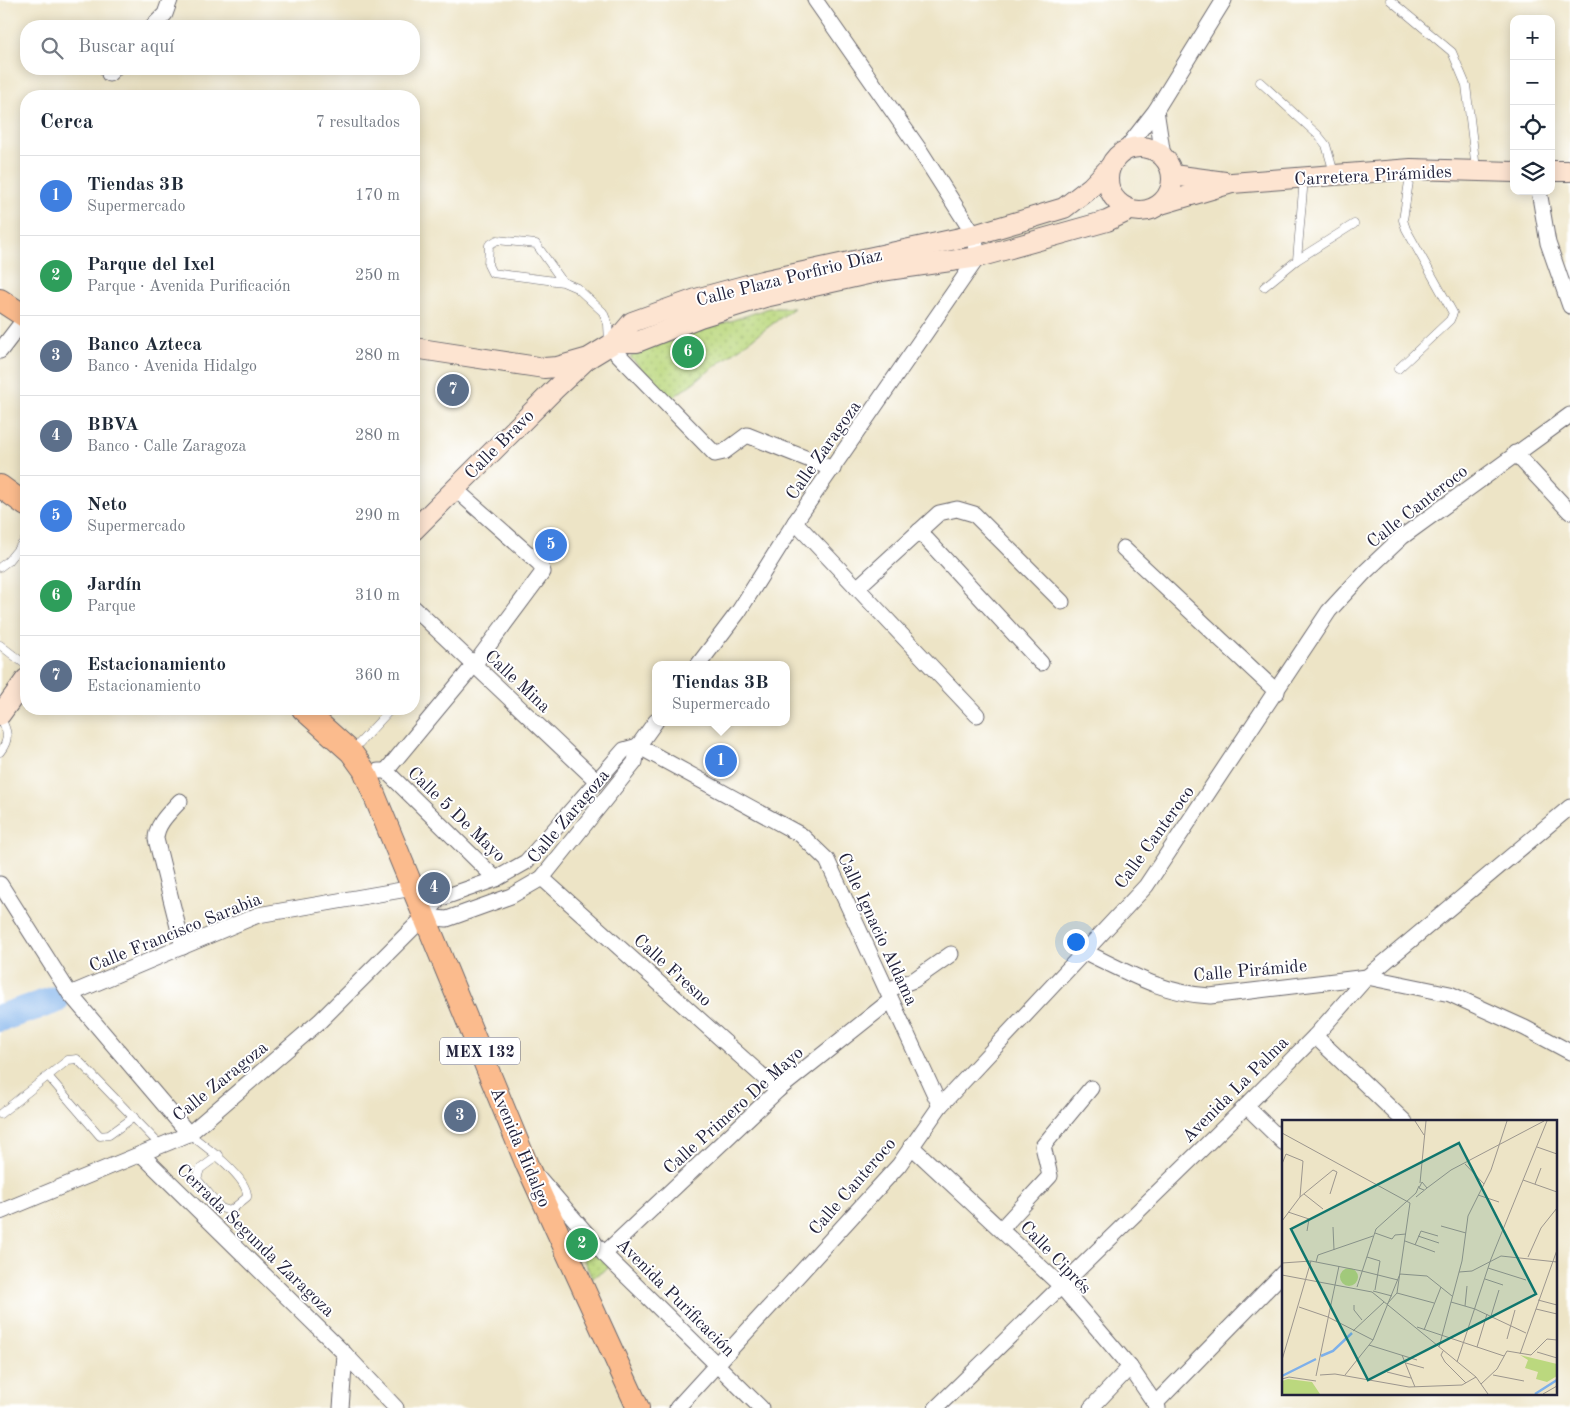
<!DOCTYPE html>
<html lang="es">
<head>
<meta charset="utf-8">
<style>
	body { margin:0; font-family:"Old Standard TT",serif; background:#f6f6f7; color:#1f2937 }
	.controls { position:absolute; right:15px; top:15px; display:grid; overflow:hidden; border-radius:10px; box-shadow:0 2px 12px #0003 }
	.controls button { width:45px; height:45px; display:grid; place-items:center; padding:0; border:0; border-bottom:1px solid #e0e1e3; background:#fff; color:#1f2937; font:25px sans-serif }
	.you { position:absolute; left:1075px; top:941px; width:18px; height:18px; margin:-12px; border:4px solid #fff; border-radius:50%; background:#1a73e8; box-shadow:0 0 0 8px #1a73e833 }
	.badge { display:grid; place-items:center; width:32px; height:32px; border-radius:50%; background:#7c3aed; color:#fff; font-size:16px; font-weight:700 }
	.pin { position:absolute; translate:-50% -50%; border:2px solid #fff; box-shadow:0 1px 5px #0006 }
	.popup { position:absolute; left:652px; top:661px; width:138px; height:65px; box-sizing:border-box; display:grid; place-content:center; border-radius:10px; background:#fff; filter:drop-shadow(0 1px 4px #0005); font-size:16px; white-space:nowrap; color:#747a83 }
	.popup b { font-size:19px; color:#1f2937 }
	.popup::after { content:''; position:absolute; left:50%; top:100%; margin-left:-10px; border:10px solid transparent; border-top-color:#fff }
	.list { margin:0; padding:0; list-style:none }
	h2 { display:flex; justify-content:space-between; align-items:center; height:65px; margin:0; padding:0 20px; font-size:21px }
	h2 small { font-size:16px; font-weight:400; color:#747a83 }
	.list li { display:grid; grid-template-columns:32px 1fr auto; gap:15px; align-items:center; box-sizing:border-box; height:80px; padding:0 20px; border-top:1px solid #e0e1e3 }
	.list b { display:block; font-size:19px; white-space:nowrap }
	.list p { margin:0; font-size:16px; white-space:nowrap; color:#747a83 }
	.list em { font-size:16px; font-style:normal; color:#747a83 }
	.icon { flex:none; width:28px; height:28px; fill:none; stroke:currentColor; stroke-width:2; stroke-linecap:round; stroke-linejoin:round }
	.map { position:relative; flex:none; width:1570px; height:1408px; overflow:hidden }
	.search { position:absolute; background:#fff; box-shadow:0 2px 12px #0003; left:20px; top:20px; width:400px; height:55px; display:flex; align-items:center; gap:12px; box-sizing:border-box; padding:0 18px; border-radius:20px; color:#747a83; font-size:19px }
	.panel { position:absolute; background:#fff; box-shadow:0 2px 12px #0003; left:20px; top:90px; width:400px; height:625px; border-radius:20px }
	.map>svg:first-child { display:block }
</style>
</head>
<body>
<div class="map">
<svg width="1570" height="1408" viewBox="0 0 1570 1408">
	<defs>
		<pattern id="park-dots" width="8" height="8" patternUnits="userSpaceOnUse" patternTransform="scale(1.25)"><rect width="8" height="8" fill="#bbd87e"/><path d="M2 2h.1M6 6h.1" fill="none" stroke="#a0b96e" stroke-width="1.8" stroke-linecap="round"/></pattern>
	</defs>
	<rect width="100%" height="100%" fill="#fff"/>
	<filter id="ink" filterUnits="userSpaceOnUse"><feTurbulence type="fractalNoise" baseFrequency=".02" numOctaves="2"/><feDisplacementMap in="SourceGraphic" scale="10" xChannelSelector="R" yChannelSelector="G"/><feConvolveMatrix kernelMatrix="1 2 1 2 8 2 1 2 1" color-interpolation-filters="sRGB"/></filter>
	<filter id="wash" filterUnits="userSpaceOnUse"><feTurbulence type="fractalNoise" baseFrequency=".0096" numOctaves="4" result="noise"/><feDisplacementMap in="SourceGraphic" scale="20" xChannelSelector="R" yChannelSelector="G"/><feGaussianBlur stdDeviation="1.12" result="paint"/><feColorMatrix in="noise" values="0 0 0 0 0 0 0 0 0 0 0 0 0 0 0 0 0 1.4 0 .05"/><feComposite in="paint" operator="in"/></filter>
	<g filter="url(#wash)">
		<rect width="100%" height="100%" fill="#ede4c6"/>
		<!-- park -->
		<g fill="url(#park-dots)" stroke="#6e7d5c">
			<polygon points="769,308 794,308 671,399 630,357 653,347"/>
			<polygon points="566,1221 610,1267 592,1278"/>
		</g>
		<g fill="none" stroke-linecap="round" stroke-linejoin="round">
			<!-- river -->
			<polyline stroke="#7db0ea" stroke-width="28" points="0,1018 55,1000"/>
		</g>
	</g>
	<g filter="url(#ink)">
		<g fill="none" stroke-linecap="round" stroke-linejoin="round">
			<defs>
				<g id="service">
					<polyline points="1390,0 1452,52 1466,85 1476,169"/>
					<polyline points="1260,82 1318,135 1326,145 1334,173"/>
					<polyline points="1297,260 1354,224"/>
					<polyline points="563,282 492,273 488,265 489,245 497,240 536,244 563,282 577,288 603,312 608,324 609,342"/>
					<polyline points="1264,287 1297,260 1304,178"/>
					<polyline points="1398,369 1450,320 1453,313 1406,229 1403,220 1411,169"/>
					<polyline points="0,567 8,561 26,539"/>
					<polyline points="0,645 26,665"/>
					<path d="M0,716C7,730 11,739 0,752"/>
					<polyline points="353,750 391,709"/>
					<polyline points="48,1076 100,1136 109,1135 134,1117"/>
					<polyline points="0,1114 68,1060 77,1059 161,1146"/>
					<path d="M189,1134C204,1145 249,1178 247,1197L230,1211L221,1208L197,1179L200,1169L219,1155"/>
				</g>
				<g id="minor">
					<polyline points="153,26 165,14 170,0"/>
					<polyline points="109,74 114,69"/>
					<polyline points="1156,110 1163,156"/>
					<polyline points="1124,151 1156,110 1224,0"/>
					<polyline points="1539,191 1548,243 1570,306"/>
					<polyline points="609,345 715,454 724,452 747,435 833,469"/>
					<polyline points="0,351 26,317"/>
					<polyline points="1515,453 1570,512"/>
					<polyline points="795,522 977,715"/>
					<polyline points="919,531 1041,663"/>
					<polyline points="1123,548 1277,692"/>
					<polyline points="857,588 939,513 957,509 974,514 1062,602"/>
					<polyline points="414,608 597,781"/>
					<polyline points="698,665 739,611 795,522 978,257 974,235 919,149 815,0"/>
					<polyline points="638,746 801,835 827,860 940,1106"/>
					<polyline points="378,771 386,771 496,879"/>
					<polyline points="386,771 474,665 543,572 540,564 454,488"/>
					<path d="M180,801C170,812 156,824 156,839L183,947"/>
					<polyline points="542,878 778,1090"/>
					<polyline points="0,884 70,994 189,1134"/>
					<polyline points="424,917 447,919 511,896 542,878 635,762 638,746 656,721"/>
					<path d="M1085,952C1127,972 1163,994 1210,996L1367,977L1450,994L1525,1028L1570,1052"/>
					<polyline points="887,990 914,980 951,954"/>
					<polyline points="70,994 258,915 413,888"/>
					<polyline points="1315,1036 1405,1122"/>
					<polyline points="1246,1106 1284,1143"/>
					<polyline points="911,1146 1060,1285 1130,1367 1158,1408"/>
					<polyline points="141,1154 345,1354 396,1408"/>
					<polyline points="540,1179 604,1254 761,1408"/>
					<polyline points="0,1212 189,1134 320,1021 424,917 439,899 496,879 526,862 624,750 638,746"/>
					<polyline points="1002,1228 1050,1176 1043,1146 1091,1088"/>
					<polyline points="604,1254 778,1090 891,1000"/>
					<polyline points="1155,1404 1284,1272"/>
					<polyline points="341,1408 345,1354"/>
					<polyline points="677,1408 899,1165 940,1106 1146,886 1329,611 1365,572 1402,537 1570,415"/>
					<polyline points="936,1408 1246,1106 1315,1036 1367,977 1570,807"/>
					<polyline points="1091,1408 1130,1367"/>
				</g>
				<g id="secondary">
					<circle cx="1140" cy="179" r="32"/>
					<polyline points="1551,171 1570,171"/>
					<polyline points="1173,175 1225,182"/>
					<polyline points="1161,204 1232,183 1411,169 1514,172"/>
					<polyline points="615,342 637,342 700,317 765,297 881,271 978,257 1007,249 1107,221 1130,210"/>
					<polyline points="414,348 544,368 557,367 585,359"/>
					<polyline points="414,530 555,389 587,359 615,342 632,322 696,299 762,281 974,235 1064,208 1091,187 1110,167"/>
					<polyline points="0,715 26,679"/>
				</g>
				<g id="primary">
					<polyline points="0,300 26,317"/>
					<polyline points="0,486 26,505"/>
					<polyline points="303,709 351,752 364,770 527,1165 638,1408"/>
				</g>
			</defs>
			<!-- service casing -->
			<use href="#service" stroke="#69666c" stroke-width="9"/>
			<!-- minor casing -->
			<use href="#minor" stroke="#69666c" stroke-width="17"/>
			<!-- secondary casing -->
			<use href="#secondary" stroke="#69666c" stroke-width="22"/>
			<!-- primary casing -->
			<use href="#primary" stroke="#69666c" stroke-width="24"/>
			<!-- service -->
			<use href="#service" stroke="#fff" stroke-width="8"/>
			<!-- minor -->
			<use href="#minor" stroke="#fff" stroke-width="15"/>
			<!-- secondary -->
			<use href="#secondary" stroke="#fde4d1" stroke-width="20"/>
			<!-- primary -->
			<use href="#primary" stroke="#fbbb8d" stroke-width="22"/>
		</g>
	</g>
	<g text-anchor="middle" stroke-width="4" stroke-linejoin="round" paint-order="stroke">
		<!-- shield labels -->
		<rect fill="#fff" stroke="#646476" stroke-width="1" x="440" y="1037.5" width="80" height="27" rx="4"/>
		<g font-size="16" font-weight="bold" fill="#22223b">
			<text x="480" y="1057">MEX 132</text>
		</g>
		<!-- street labels -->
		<g font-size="18" fill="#22223b" stroke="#fff">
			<text transform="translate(1373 175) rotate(-3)" y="6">Carretera Pirámides</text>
			<text transform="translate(789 277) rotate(-14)" y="6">Calle Plaza Porfirio Díaz</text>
			<text transform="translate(499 444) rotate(-45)" y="6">Calle Bravo</text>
			<text transform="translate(823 450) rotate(-55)" y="6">Calle Zaragoza</text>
			<text transform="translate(1417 506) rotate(-38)" y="6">Calle Canteroco</text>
			<text transform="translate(518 681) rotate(43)" y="6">Calle Mina</text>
			<text transform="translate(457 814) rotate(44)" y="6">Calle 5 De Mayo</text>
			<text transform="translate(568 816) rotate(-50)" y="6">Calle Zaragoza</text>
			<text transform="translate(1154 837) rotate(-54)" y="6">Calle Canteroco</text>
			<text transform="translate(878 929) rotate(65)" y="6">Calle Ignacio Aldama</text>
			<text transform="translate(175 932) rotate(-22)" y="6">Calle Francisco Sarabia</text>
			<text transform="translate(673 970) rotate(42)" y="6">Calle Fresno</text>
			<text transform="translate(1250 970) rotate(-5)" y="6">Calle Pirámide</text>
			<text transform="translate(220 1081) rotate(-39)" y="6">Calle Zaragoza</text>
			<text transform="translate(1235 1089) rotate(-45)" y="6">Avenida La Palma</text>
			<text transform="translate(733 1110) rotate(-42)" y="6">Calle Primero De Mayo</text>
			<text transform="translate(521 1147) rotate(67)" y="6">Avenida Hidalgo</text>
			<text transform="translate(852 1186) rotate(-49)" y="6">Calle Canteroco</text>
			<text transform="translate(256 1240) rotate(44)" y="6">Cerrada Segunda Zaragoza</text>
			<text transform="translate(1056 1257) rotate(46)" y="6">Calle Ciprés</text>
			<text transform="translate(676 1297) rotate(45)" y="6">Avenida Purificación</text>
		</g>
	</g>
	<!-- overview -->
	<g transform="translate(1282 1120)">
		<rect width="275" height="275" fill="#ede4c6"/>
		<path d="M238,235L275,244V256L265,262L254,259L256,252L243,248L246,240Z" fill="#bbd87e"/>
		<path d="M58 157a9 9 0 1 1 18 0a9 9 0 1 1-18 0ZM6,259L30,262L38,274H0V261Z" fill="#bbd87e"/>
		<path fill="none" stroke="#7db0ea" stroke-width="2.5" d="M39,236L51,231L70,213M0,256L34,239M253,274L275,260"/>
		<path fill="none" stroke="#9c968e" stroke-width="1" d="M133,1L142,15M0,13L128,83L115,173L105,184M255,27L275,34M0,44L4,34L21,41L18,77M183,44L202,64M241,60L275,72M138,63L144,1M253,64L259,48M145,68L169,50L262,1M22,74L41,89M196,75L217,82M134,77L145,68L140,62L137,68L142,70M6,92L27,99L25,111M0,101L18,77L51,50L55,52L48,74M159,106L184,113M51,107L52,130M93,113L110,119L113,115L124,114M136,116L157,123M123,121L153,132M133,125L139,111L156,116M85,137L98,141L93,170M246,137L259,108L275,88M34,142L36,135L91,116M0,143L29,141L80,151M206,148L244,160M80,151L116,160M177,152L190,151L219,136L275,142M118,154L145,156L170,176M0,155L90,172L194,257L206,274M203,159L221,165M75,167L94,109L134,73L137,66M91,171L110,176M115,173L152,183M256,180L275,185M169,182L193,189L244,213M72,185V190L80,200M183,186L185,166M17,187L46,197L91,220M254,189L275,194M209,196L217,170M135,207L222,236M142,210L159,167M71,211L102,182M225,219L233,190M87,225L135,240M157,227L180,141L186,96L209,50L225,1M195,227L205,194M161,231L159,235L163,242L184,263M255,232L275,238M238,234L275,130M120,235L133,267M0,240L29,141M175,242L209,139L265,1M124,243L142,248M105,252L129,258M38,255L53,254L127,267L180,265L194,257M63,255L91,220L118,154M211,255L242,261M34,256L57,146M0,259L7,257L34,261M199,264L215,249L225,231L249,235L265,219L275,220M261,274L275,266"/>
		<path fill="#0f766e" fill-opacity="0.15" stroke="#0f766e" stroke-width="2.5" d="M177,23L254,174L86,260L9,109Z"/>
		<rect width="275" height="275" fill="none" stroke="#22223b" stroke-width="2.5"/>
	</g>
</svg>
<div class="controls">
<button>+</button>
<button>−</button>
<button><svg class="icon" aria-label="locate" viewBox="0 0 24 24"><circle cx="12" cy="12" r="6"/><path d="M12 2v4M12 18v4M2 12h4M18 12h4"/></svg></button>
<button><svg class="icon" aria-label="layers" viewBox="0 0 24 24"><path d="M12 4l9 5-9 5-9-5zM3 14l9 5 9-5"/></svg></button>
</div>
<div class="you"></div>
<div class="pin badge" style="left:721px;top:761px;background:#3f7fe0">1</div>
<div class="popup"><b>Tiendas 3B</b>Supermercado</div>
<div class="pin badge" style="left:582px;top:1244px;background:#2e9e5b">2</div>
<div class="pin badge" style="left:460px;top:1116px;background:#5c6f8a">3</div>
<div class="pin badge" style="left:434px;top:888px;background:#5c6f8a">4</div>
<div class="pin badge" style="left:551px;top:545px;background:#3f7fe0">5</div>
<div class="pin badge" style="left:688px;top:352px;background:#2e9e5b">6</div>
<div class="pin badge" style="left:453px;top:390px;background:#5c6f8a">7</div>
<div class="search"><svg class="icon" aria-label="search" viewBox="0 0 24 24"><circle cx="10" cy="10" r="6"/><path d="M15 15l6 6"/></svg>Buscar aquí</div>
<section class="panel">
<h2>Cerca<small>7 resultados</small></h2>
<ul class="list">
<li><span class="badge" style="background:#3f7fe0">1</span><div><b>Tiendas 3B</b><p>Supermercado</p></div><em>170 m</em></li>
<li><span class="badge" style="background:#2e9e5b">2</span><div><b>Parque del Ixel</b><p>Parque · Avenida Purificación</p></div><em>250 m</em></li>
<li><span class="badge" style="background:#5c6f8a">3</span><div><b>Banco Azteca</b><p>Banco · Avenida Hidalgo</p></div><em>280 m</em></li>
<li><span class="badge" style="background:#5c6f8a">4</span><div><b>BBVA</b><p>Banco · Calle Zaragoza</p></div><em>280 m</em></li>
<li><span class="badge" style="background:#3f7fe0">5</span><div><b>Neto</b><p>Supermercado</p></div><em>290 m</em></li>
<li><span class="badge" style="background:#2e9e5b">6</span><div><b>Jardín</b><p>Parque</p></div><em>310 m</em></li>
<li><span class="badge" style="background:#5c6f8a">7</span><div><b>Estacionamiento</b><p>Estacionamiento</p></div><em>360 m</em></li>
</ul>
</section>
</div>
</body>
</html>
